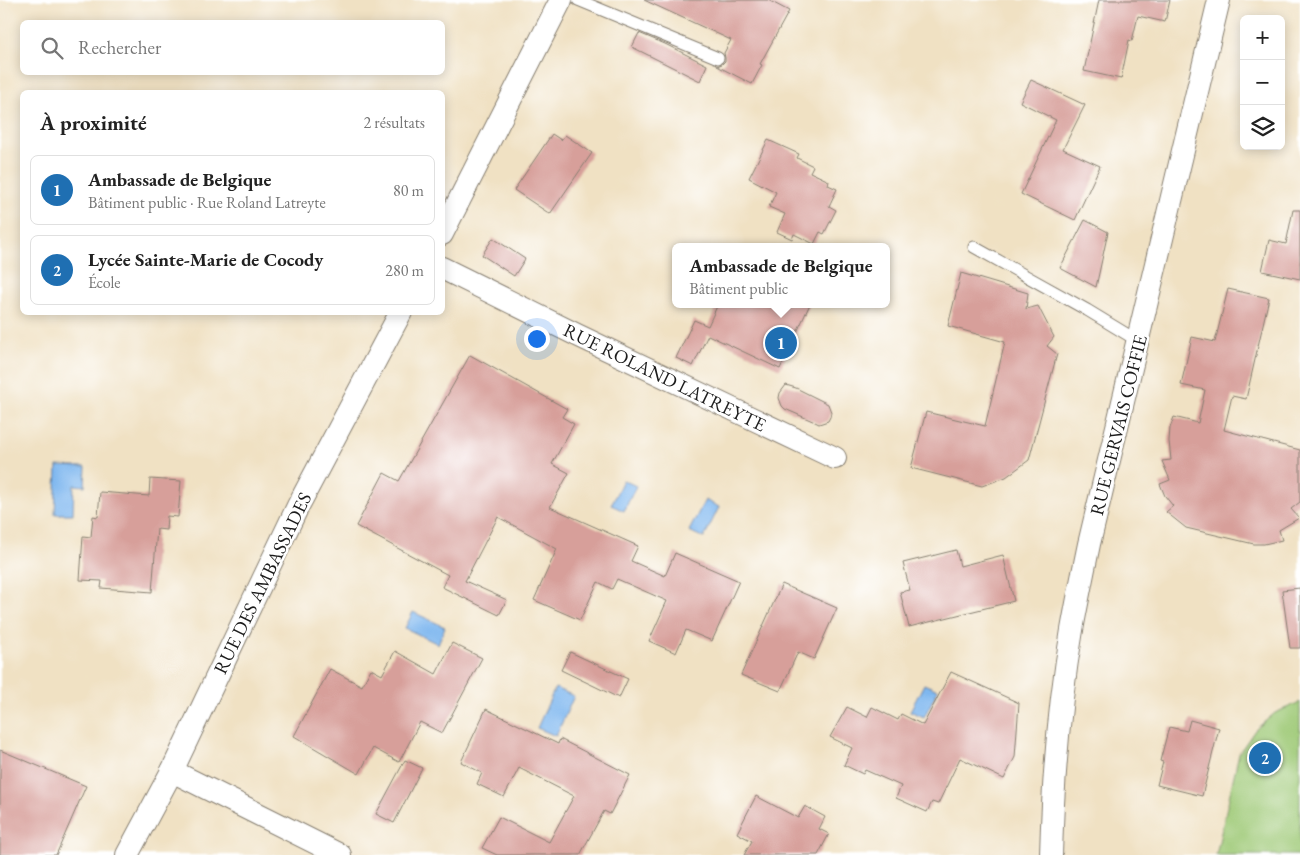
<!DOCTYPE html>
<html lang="fr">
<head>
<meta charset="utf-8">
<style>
	body { margin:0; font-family:"EB Garamond",serif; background:#f2f2f2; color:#222 }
	.controls { position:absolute; right:15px; top:15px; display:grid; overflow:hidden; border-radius:8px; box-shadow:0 2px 12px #0003 }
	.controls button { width:45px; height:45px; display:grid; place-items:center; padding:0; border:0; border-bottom:1px solid #e0e0e0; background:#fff; color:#222; font:25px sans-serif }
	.you { position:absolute; left:536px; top:338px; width:18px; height:18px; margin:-12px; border:4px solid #fff; border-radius:50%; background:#1a73e8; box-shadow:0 0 0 8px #1a73e833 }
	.badge { display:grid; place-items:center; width:32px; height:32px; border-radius:50%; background:#1f6fb2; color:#fff; font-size:16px; font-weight:700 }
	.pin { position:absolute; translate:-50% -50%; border:2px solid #fff; box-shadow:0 1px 5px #0006 }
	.popup { position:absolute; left:672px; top:243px; width:218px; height:65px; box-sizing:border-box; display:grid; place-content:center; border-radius:8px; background:#fff; filter:drop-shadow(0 1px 4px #0005); font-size:16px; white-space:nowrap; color:#767676 }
	.popup b { font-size:19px; color:#222 }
	.popup::after { content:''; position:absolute; left:50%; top:100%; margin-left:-10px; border:10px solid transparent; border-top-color:#fff }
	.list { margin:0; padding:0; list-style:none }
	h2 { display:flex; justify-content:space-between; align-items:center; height:65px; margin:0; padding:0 20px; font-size:21px }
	h2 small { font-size:16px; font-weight:400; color:#767676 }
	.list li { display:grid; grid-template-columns:32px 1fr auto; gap:15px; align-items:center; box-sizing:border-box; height:70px; margin:0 10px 10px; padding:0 10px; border:1px solid #e0e0e0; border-radius:8px }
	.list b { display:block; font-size:19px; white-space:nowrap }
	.list p { margin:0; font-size:16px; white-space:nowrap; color:#767676 }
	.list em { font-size:16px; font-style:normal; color:#767676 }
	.icon { flex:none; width:28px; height:28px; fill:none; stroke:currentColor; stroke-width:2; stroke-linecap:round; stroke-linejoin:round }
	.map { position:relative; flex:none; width:1300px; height:855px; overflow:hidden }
	.search { position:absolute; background:#fff; box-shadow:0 2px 12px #0003; left:20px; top:20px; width:425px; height:55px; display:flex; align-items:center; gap:12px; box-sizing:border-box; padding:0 18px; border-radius:8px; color:#767676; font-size:19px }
	.panel { position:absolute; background:#fff; box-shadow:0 2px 12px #0003; left:20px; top:90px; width:425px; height:225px; border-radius:8px }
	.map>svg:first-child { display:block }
</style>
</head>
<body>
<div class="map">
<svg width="1300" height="855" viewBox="0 0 1300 855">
	<rect width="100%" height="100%" fill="#fff"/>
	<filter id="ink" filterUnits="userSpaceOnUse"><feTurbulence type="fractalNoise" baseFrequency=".02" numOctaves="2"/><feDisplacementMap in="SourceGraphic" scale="10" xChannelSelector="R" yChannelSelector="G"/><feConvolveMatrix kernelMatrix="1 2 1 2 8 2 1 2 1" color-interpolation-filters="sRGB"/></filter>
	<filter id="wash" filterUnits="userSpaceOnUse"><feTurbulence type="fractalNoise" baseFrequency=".0096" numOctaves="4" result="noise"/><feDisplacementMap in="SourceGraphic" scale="20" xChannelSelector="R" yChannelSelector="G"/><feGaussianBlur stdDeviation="1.12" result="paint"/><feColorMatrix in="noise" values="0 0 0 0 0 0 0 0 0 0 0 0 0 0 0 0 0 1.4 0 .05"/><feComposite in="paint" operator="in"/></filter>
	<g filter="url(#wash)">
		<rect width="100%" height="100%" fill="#f0e1c3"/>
		<!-- green -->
		<polygon fill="#9ec976" stroke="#5d7249" points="1300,702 1300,855 1216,855 1239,753 1255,730 1275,713"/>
		<!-- water -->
		<g fill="#7fb7ef" stroke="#4e6a86">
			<polygon points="57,466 86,467 85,486 74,485 73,514 55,514"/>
			<polygon points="623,480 636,486 624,511 611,505"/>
			<polygon points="705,500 719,507 704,538 689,531"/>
			<polygon points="413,612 445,627 438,644 405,628"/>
			<polygon points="924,684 938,690 924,717 910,711"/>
			<polygon points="555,688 574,696 556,736 537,728"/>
		</g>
		<g id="blocks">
			<!-- building -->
			<g fill="#d79f9a">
				<polygon points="644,0 768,0 789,11 760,64 762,65 752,84 717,66 722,64 725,61 725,58 724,53 731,40"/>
				<polygon points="1099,0 1170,0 1165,22 1138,16 1132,41 1129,40 1121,79 1084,71"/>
				<polygon points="639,33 665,44 707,65 700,81 632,47"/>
				<polygon points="1031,80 1085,105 1063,149 1100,166 1075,220 1021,194 1056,120 1020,102"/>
				<polygon points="552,134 561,140 565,135 592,153 550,214 514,190"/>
				<polygon points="768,140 799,154 797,158 813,166 810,172 829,181 828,185 837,189 829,206 836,210 824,234 820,232 814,244 794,234 792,239 777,232 785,214 769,207 776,192 749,178"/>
				<polygon points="1293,210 1300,210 1300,279 1262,271 1269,240 1286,244"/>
				<polygon points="1085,220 1108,232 1096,287 1060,268"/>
				<polygon points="493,238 525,259 514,276 482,255"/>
				<polygon points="961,273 1028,293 1026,309 1038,306 1054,337 1047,346 1057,354 1029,460 1006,477 982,486 911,468 926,412 985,426 1005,342 948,326"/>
				<polygon points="1228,289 1269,298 1246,399 1232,396 1224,430 1300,450 1300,502 1291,509 1299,518 1279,530 1282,540 1264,544 1254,544 1186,528 1166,512 1173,506 1165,496 1160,484 1170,480 1162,461 1171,460 1169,441 1170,428 1174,417 1198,423 1205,390 1181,385 1192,337 1215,342"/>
				<polygon points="718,304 810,304 780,369 708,335 693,366 676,358 694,320 708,326"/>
				<polygon points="470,355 567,409 562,417 574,424 552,464 569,473 550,507 638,546 631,561 665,576 675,553 739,581 712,641 686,630 676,653 649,641 667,601 617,579 612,589 598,582 580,620 534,600 557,549 498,517 465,581 507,600 499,615 442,587 448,575 356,526 384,473 399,481"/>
				<polygon points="786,385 796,388 828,404 831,412 830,417 828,421 819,424 815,422 785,409 782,406 779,398 780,393"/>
				<polygon points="150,479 181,481 178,517 167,516 166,530 157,529 152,592 101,588 102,581 80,580 83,536 91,537 93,516 98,517 100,492 149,496"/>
				<polygon points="956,550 960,566 1003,555 1014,601 909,627 900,592 910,590 903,563"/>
				<polygon points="782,584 837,608 814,659 798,652 780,691 741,675"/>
				<polygon points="1300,588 1300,648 1290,648 1282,590"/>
				<polygon points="452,643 482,658 442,733 420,722 399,762 373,748 359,774 294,736 330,669 362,686 371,669 382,675 395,651 436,674"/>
				<polygon points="570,652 628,679 619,698 561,670"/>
				<polygon points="951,672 1019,703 1015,757 1004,779 960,758 938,804 932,802 927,812 896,798 901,786 865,770 863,774 844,765 852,748 830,737 847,707 867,717 872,707 898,720 901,714 923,725"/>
				<polygon points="486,709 558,744 560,739 630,775 610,814 604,811 580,855 497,855 482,848 499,817 549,842 574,796 519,768 504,797 477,784 482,773 461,762"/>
				<polygon points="1190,720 1219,728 1202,796 1157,785 1163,762 1160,761 1169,727 1187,731"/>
				<polygon points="0,750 86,786 56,855 0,855"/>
				<polygon points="405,760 422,768 394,823 376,814"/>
				<polygon points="756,796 798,818 805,806 825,817 819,829 829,834 818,855 744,855 752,841 737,833"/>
			</g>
		</g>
	</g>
	<g filter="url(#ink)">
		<use href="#blocks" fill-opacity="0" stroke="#867e70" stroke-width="1"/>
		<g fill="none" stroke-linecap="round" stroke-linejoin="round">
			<defs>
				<g id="service">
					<polyline points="578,0 718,58"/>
					<polyline points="974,247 1087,310 1138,341"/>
				</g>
				<g id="minor">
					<polyline points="442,234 561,0"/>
					<polyline points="442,268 577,335 835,458"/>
					<polyline points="172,771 340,855"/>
					<polyline points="127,855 172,771 298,506 401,312"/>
					<path d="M1051,855C1053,780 1059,704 1072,630C1077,602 1083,573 1089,544L1219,0"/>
				</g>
			</defs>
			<!-- service casing -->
			<use href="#service" stroke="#867e70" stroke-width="13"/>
			<!-- minor casing -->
			<use href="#minor" stroke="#867e70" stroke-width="24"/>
			<!-- service -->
			<use href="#service" stroke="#fff" stroke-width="11"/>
			<!-- minor -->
			<use href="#minor" stroke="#fff" stroke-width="22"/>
		</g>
	</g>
	<g text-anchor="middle" stroke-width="5" stroke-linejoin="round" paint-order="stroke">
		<!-- street labels -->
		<g font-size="19" fill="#1c1c1c" stroke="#fff">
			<text transform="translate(665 377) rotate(26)" y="7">RUE ROLAND LATREYTE</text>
			<text transform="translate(1118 425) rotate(-76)" y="7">RUE GERVAIS COFFIE</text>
			<text transform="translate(262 583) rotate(-64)" y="7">RUE DES AMBASSADES</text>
		</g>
	</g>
</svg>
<div class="controls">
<button>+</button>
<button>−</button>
<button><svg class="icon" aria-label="layers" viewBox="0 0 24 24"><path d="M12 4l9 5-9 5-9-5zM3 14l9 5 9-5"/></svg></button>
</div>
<div class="you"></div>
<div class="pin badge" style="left:781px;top:343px">1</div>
<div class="popup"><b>Ambassade de Belgique</b>Bâtiment public</div>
<div class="pin badge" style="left:1265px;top:758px">2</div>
<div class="search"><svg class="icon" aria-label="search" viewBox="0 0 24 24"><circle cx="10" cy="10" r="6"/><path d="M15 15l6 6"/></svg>Rechercher</div>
<section class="panel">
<h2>À proximité<small>2 résultats</small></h2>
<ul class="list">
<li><span class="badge">1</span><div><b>Ambassade de Belgique</b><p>Bâtiment public · Rue Roland Latreyte</p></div><em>80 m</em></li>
<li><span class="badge">2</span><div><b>Lycée Sainte-Marie de Cocody</b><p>École</p></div><em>280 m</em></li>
</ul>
</section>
</div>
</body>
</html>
